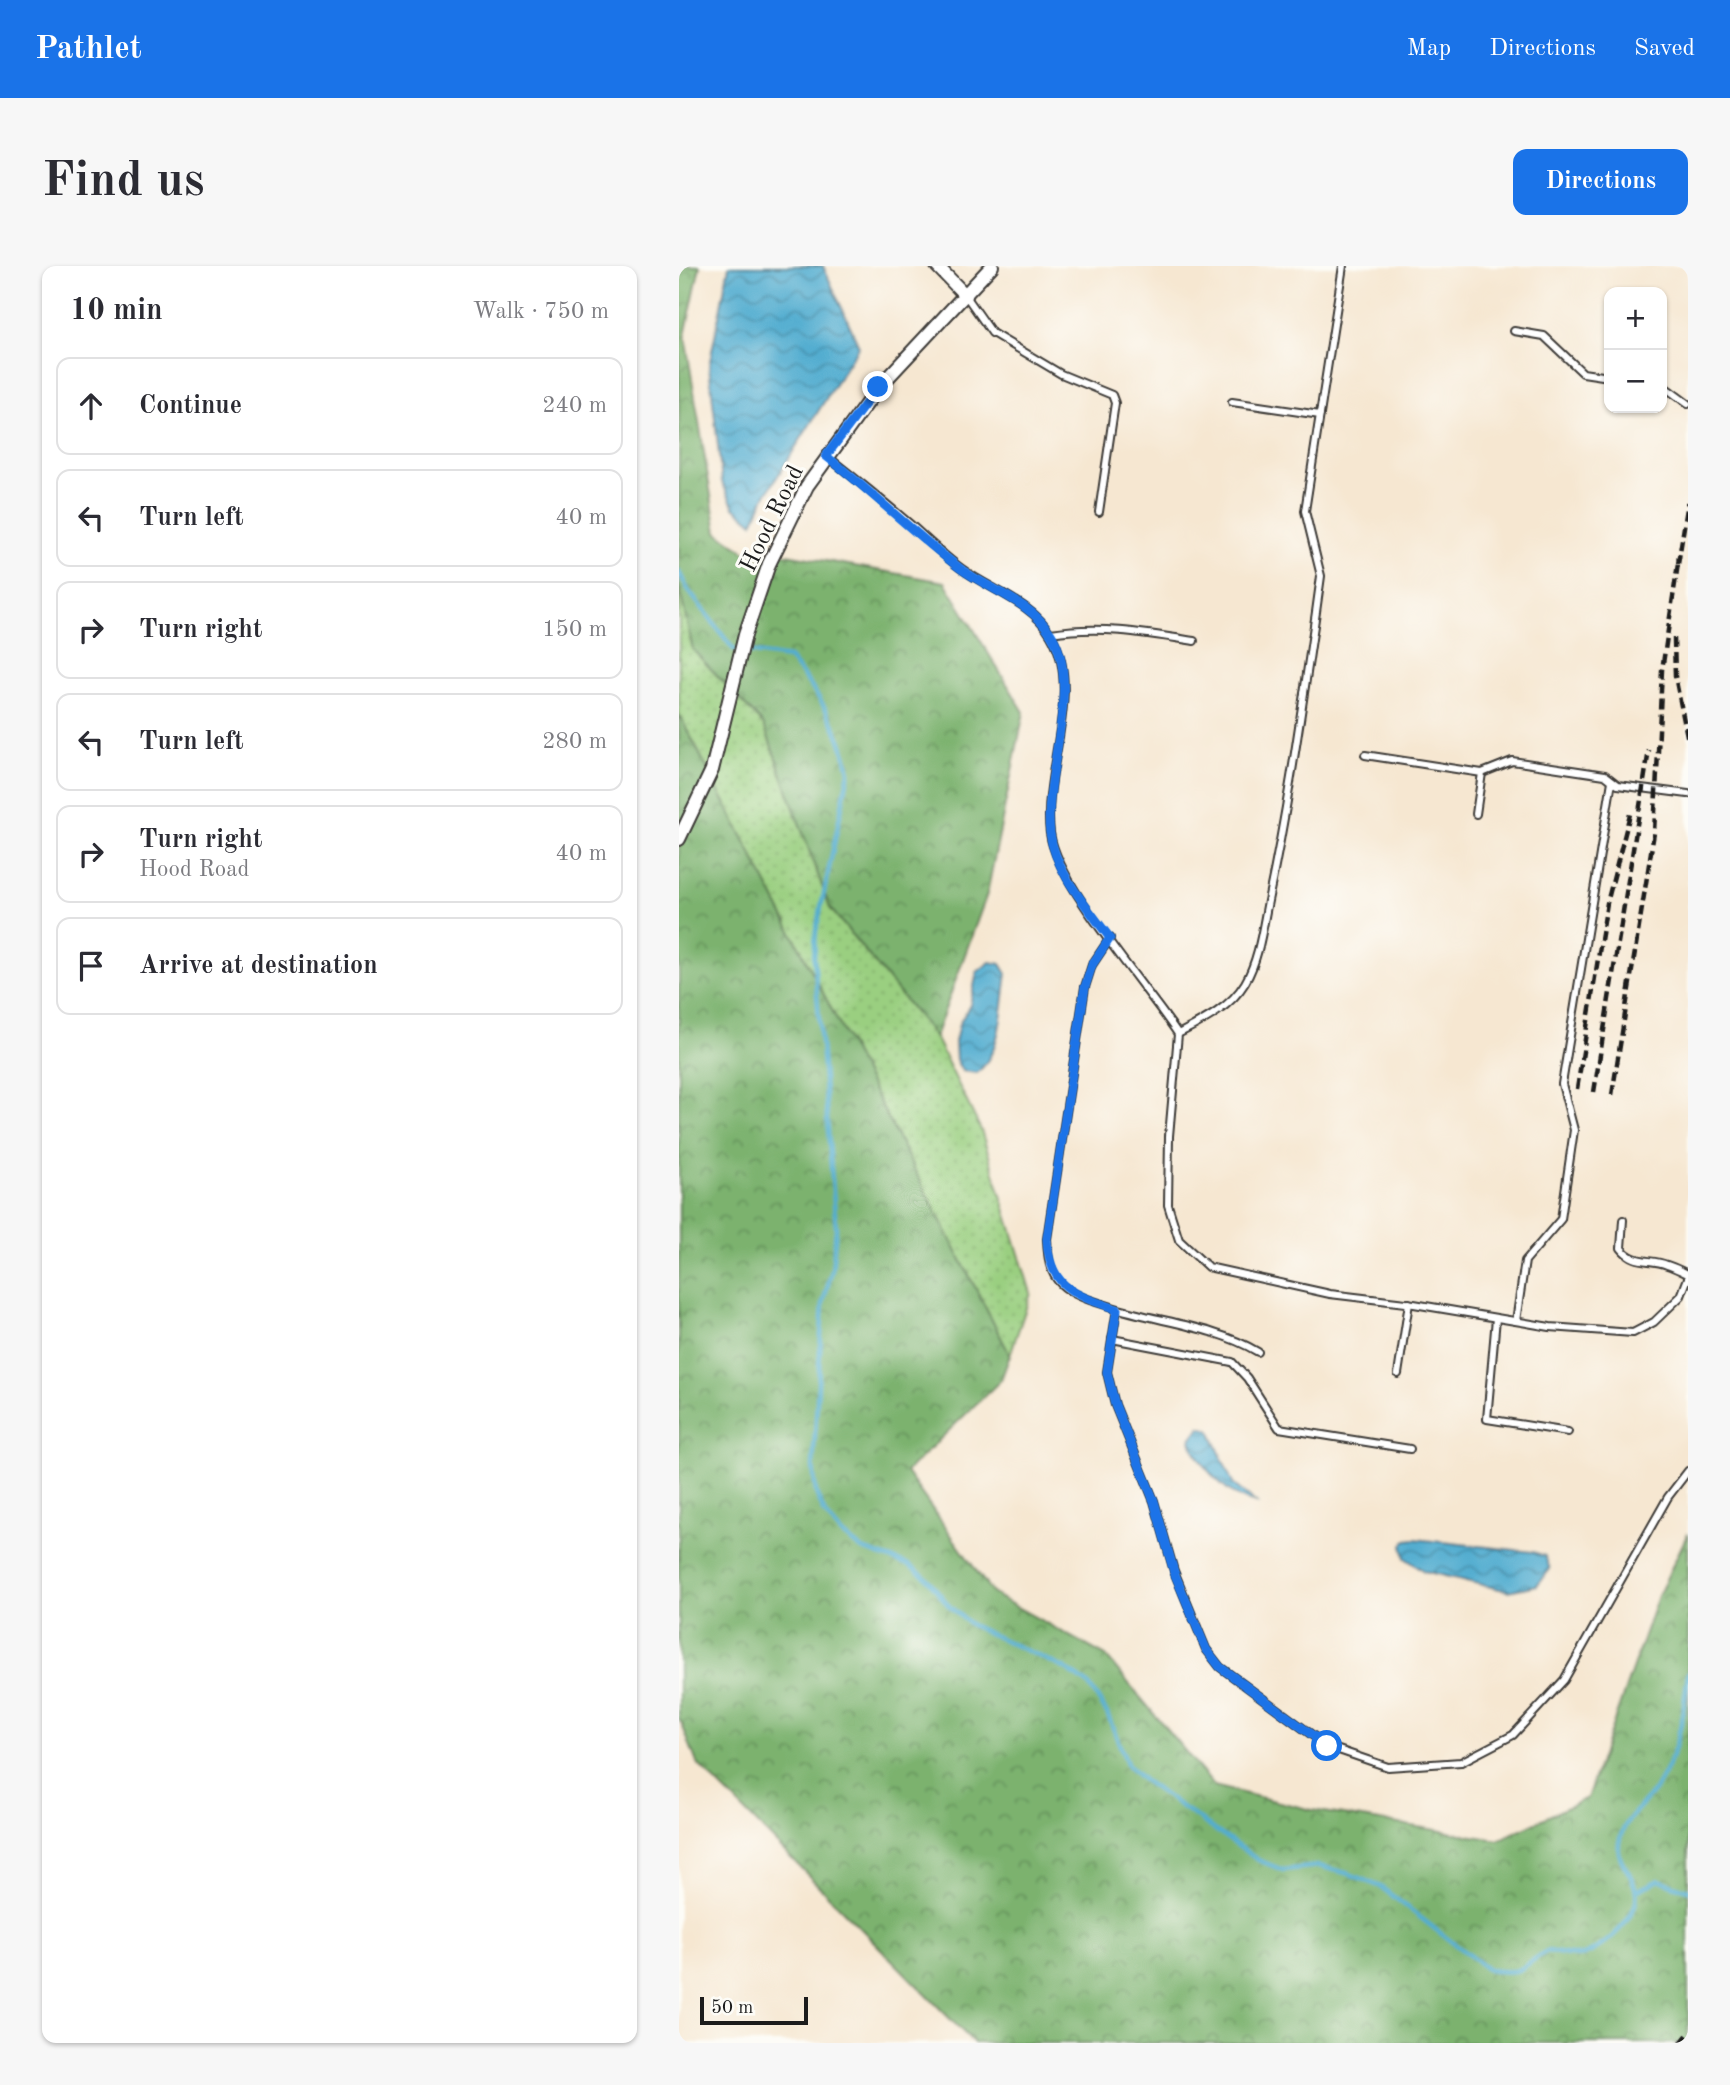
<!DOCTYPE html>
<html lang="en">
<head>
<meta charset="utf-8">
<style>
	body { margin:0; font-family:"Old Standard TT",serif; background:#f7f7f7; color:#2b2b33 }
	.controls { position:absolute; right:21px; top:21px; display:grid; overflow:hidden; border-radius:14px; box-shadow:0 2px 5px #0004 }
	.controls button { width:63px; height:63px; display:grid; place-items:center; padding:0; border:0; border-bottom:2px solid #e1e1e2; background:#fff; color:#2b2b33; font:35px sans-serif }
	.scale { position:absolute; left:21px; bottom:18px; width:108px; box-sizing:border-box; padding-left:7px; border:4px solid #1c1c1c; border-top:0; font-size:19px; line-height:24px; white-space:nowrap; color:#1c1c1c; -webkit-text-stroke:5px #fdfcf7; paint-order:stroke }
	.stop { position:absolute; width:21px; height:21px; margin:-16px; border:5px solid #1a73e8; border-radius:50%; background:#fff }
	.stop.end { background:#1a73e8; border-color:#fff; box-shadow:0 2px 7px #0008 }
	.list { margin:0; padding:0; list-style:none }
	h2 { display:flex; justify-content:space-between; align-items:center; height:91px; margin:0; padding:0 28px; font-size:30px }
	h2 small { font-size:23px; font-weight:400; color:#7c7c81 }
	.list li { display:grid; grid-template-columns:46px 1fr auto; gap:21px; align-items:center; box-sizing:border-box; height:98px; margin:0 14px 14px; padding:0 14px; border:2px solid #e1e1e2; border-radius:14px }
	.list b { display:block; font-size:26px; white-space:nowrap }
	.list p { margin:0; font-size:23px; white-space:nowrap; color:#7c7c81 }
	.list em { font-size:23px; font-style:normal; color:#7c7c81 }
	.icon { flex:none; width:38px; height:38px; fill:none; stroke:currentColor; stroke-width:2; stroke-linecap:round; stroke-linejoin:round }
	.map { position:relative; flex:none; width:1009px; height:1777px; overflow:hidden; border-radius:14px }
	header { display:flex; align-items:center; gap:42px; box-sizing:border-box; height:98px; padding:0 35px; background:#1a73e8; color:#fff }
	header strong { font-size:33px }
	nav { display:flex; gap:38px; margin-inline-start:auto; font-size:24px }
	.intro { display:flex; align-items:center; justify-content:space-between; box-sizing:border-box; height:168px; padding:0 42px }
	h1 { margin:0; font-size:49px }
	.button { padding:18px 32px; border-radius:14px; background:#1a73e8; color:#fff; font-size:24px; font-weight:700 }
	main { display:flex; gap:42px; padding:0 42px }
	aside { flex:1; background:#fff; border-radius:14px; box-shadow:0 2px 5px #0004 }
	.map>svg:first-child { display:block }
</style>
</head>
<body>
<header>
<strong>Pathlet</strong>
<nav><a>Map</a><a>Directions</a><a>Saved</a></nav>
</header>
<div class="intro"><h1>Find us</h1><a class="button">Directions</a></div>
<main>
<aside>
<h2>10 min<small>Walk · 750 m</small></h2>
<ul class="list">
<li><svg class="icon" aria-label="ahead" viewBox="0 0 24 24"><path d="M12 20V5M6 11l6-6 6 6"/></svg><div><b>Continue</b></div><em>240 m</em></li>
<li><svg class="icon" aria-label="left" viewBox="0 0 24 24"><path d="M17 20v-9H6M10 6l-5 5 5 5"/></svg><div><b>Turn left</b></div><em>40 m</em></li>
<li><svg class="icon" aria-label="right" viewBox="0 0 24 24"><path d="M7 20v-9h11M14 6l5 5-5 5"/></svg><div><b>Turn right</b></div><em>150 m</em></li>
<li><svg class="icon" aria-label="left" viewBox="0 0 24 24"><path d="M17 20v-9H6M10 6l-5 5 5 5"/></svg><div><b>Turn left</b></div><em>280 m</em></li>
<li><svg class="icon" aria-label="right" viewBox="0 0 24 24"><path d="M7 20v-9h11M14 6l5 5-5 5"/></svg><div><b>Turn right</b><p>Hood Road</p></div><em>40 m</em></li>
<li><svg class="icon" aria-label="arrive" viewBox="0 0 24 24"><path d="M6 21V4h12l-3 4 3 4H6"/></svg><div><b>Arrive at destination</b></div></li>
</ul>
</aside>
<div class="map">
<svg width="1009" height="1777" viewBox="0 0 1009 1777">
	<defs>
		<pattern id="grass-dots" width="8" height="8" patternUnits="userSpaceOnUse" patternTransform="scale(1.75)"><rect width="8" height="8" fill="#9acf80"/><path d="M2 2h.1M6 6h.1" fill="none" stroke="#84b16e" stroke-width="1.8" stroke-linecap="round"/></pattern>
		<pattern id="forest-crowns" width="20" height="18" patternUnits="userSpaceOnUse" patternTransform="scale(1.75)"><rect width="20" height="18" fill="#7bb26e"/><path d="M2 6a3 3 0 1 1 6 0M12 15a3 3 0 1 1 6 0" fill="none" stroke="#64905a"/></pattern>
		<pattern id="water-waves" width="16" height="10" patternUnits="userSpaceOnUse" patternTransform="scale(1.75)"><rect width="16" height="10" fill="#52add0"/><path d="M0 5q4-4 8 0t8 0" fill="none" stroke="#438ca8"/></pattern>
	</defs>
	<rect width="100%" height="100%" fill="#fdfcf7"/>
	<filter id="ink" filterUnits="userSpaceOnUse"><feTurbulence type="fractalNoise" baseFrequency=".0143" numOctaves="2"/><feDisplacementMap in="SourceGraphic" scale="14" xChannelSelector="R" yChannelSelector="G"/><feConvolveMatrix kernelMatrix="1 2 1 2 8 2 1 2 1" color-interpolation-filters="sRGB"/></filter>
	<filter id="wash" filterUnits="userSpaceOnUse"><feTurbulence type="fractalNoise" baseFrequency=".00686" numOctaves="4" result="noise"/><feDisplacementMap in="SourceGraphic" scale="28" xChannelSelector="R" yChannelSelector="G"/><feGaussianBlur stdDeviation="1.57" result="paint"/><feColorMatrix in="noise" values="0 0 0 0 0 0 0 0 0 0 0 0 0 0 0 0 0 1.4 0 .05"/><feComposite in="paint" operator="in"/></filter>
	<g filter="url(#wash)">
		<rect width="100%" height="100%" fill="#f6e7d1"/>
		<!-- grass -->
		<polygon fill="url(#grass-dots)" stroke="#5b764e" stroke-width="2" points="0,320 14,384 85,459 151,642 256,771 302,864 352,1027 331,1089 0,448"/>
		<!-- forest -->
		<g fill="url(#forest-crowns)" stroke="#4c6745" stroke-width="2">
			<polygon points="0,0 21,0 6,70 38,266 78,294 102,287 266,316 345,446 308,628 256,771 151,642 85,459 14,384 0,320"/>
			<polygon points="0,448 331,1089 322,1114 227,1206 314,1328 427,1390 535,1520 633,1544 819,1574 908,1532 979,1330 1009,1267 1009,1777 295,1777 18,1497 0,1451"/>
		</g>
		<!-- water -->
		<g fill="url(#water-waves)" stroke="#376476" stroke-width="2">
			<polygon points="50,0 144,0 180,80 85,232 74,257 55,241 43,216 30,100"/>
			<path d="M311,696L322,698L328,708C323,739 323,786 298,807L283,805L277,794L276,776L280,758L291,739L298,706Z"/>
			<path d="M521,1161L531,1164L554,1218L577,1237C552,1233 517,1198 512,1173Z"/>
			<polygon points="736,1273 854,1286 866,1290 871,1303 858,1319 829,1325 745,1305 726,1292 723,1279 728,1274"/>
		</g>
		<g fill="none" stroke-linecap="round" stroke-linejoin="round">
			<!-- stream -->
			<g stroke="#52add0" stroke-width="4.5">
				<path d="M0,306L9,324L55,384L110,392C139,427 162,461 170,506L137,665L135,691L157,962L153,1004L144,1037L134,1200L137,1227L146,1248L163,1268L183,1283L230,1299L248,1312L271,1341L292,1359L385,1402L410,1419L428,1447L449,1500L464,1514L579,1594L604,1604L640,1600L671,1608L702,1621L809,1704C849,1709 839,1701 868,1685C878,1686 895,1692 905,1689C926,1681 961,1650 957,1626C953,1599 929,1595 945,1562C953,1545 969,1535 978,1520C1001,1484 1004,1448 1009,1407"/>
				<polyline points="957,1625 980,1614 1009,1624"/>
			</g>
		</g>
	</g>
	<g filter="url(#ink)">
		<g fill="none" stroke-linecap="round" stroke-linejoin="round">
			<defs>
				<g id="service">
					<polyline points="287,30 313,67 382,108 433,129 436,137 420,246"/>
					<polyline points="835,65 865,70 904,107 930,111"/>
					<polyline points="983,119 1009,138"/>
					<polyline points="553,136 641,149"/>
					<path d="M149,191C177,213 204,235 231,258C248,273 265,290 283,303C312,324 354,337 372,369C405,425 363,505 371,567C378,619 467,720 499,768L490,870L489,939L500,974L529,1001L651,1028L735,1038L871,1061L954,1067L975,1056L1002,1030L1009,1012"/>
					<path d="M372,367C421,359 466,367 515,375"/>
					<polyline points="686,489 803,507 833,495 926,509 939,519 1009,528"/>
					<polyline points="797,548 803,507"/>
					<path d="M431,672L413,699L406,721L368,973C369,990 369,1005 382,1018C394,1030 414,1035 430,1040C479,1056 536,1060 579,1086"/>
					<path d="M499,768C524,755 551,742 566,717C581,691 584,658 590,630C610,536 623,440 637,346L642,310L626,245L664,0"/>
					<path d="M944,954L942,982C955,999 971,992 988,999C995,1001 1002,1005 1009,1008"/>
					<polyline points="438,1043 428,1106 436,1139 475,1235 495,1305 527,1383 541,1401 648,1480 709,1501 782,1496 834,1469 885,1414 989,1231 1009,1205"/>
					<polyline points="817,1052 808,1153 889,1166"/>
					<polyline points="837,1055 846,995 882,953 895,864 883,818 933,515"/>
					<polyline points="433,1073 553,1096 568,1112 600,1162 731,1183"/>
					<polyline points="719,1108 730,1037"/>
				</g>
				<g id="minor">
					<polyline points="258,0 287,30"/>
					<polyline points="0,573 33,504 66,369 90,298 128,220 199,122 313,0"/>
				</g>
			</defs>
			<!-- service casing -->
			<use href="#service" stroke="#3d3a37" stroke-width="10"/>
			<!-- minor casing -->
			<use href="#minor" stroke="#3d3a37" stroke-width="16"/>
			<!-- service -->
			<use href="#service" stroke="#fff" stroke-width="6"/>
			<!-- minor -->
			<use href="#minor" stroke="#fff" stroke-width="12"/>
			<!-- rail -->
			<g stroke="#1c1c1c" stroke-width="4.5" stroke-dasharray="10 5" stroke-linecap="butt">
				<polyline points="999,298 1009,236"/>
				<polyline points="995,372 996,410 1009,475"/>
				<polyline points="898,823 928,637 951,548"/>
				<polyline points="915,826 970,484"/>
				<polyline points="933,829 975,567 983,404 1000,291"/>
				<polyline points="1002,1777 1009,1768"/>
			</g>
		</g>
	</g>
	<g fill="none" stroke-linecap="round" stroke-linejoin="round" filter="url(#ink)">
		<!-- route -->
		<path stroke="#1a73e8" stroke-width="9" d="M199,121L147,190C193,226 235,268 282,303C311,324 352,336 372,368C404,418 364,508 371,567C376,606 408,641 431,672L413,699L406,721L368,973C370,1022 396,1029 438,1043L428,1106L436,1139L475,1235L495,1306L527,1383L541,1401L648,1480"/>
	</g>
	<g text-anchor="middle" stroke-width="6" stroke-linejoin="round" paint-order="stroke">
		<!-- street labels -->
		<g font-size="24" fill="#1c1c1c" stroke="#fdfcf7">
			<text transform="translate(92 252) rotate(-64)" y="8">Hood Road</text>
		</g>
	</g>
</svg>
<div class="controls">
<button>+</button>
<button>−</button>
</div>
<div class="scale">50 m</div>
<div class="stop" style="left:648px;top:1480px"></div>
<div class="stop end" style="left:199px;top:121px"></div>
</div>
</main>
</body>
</html>
